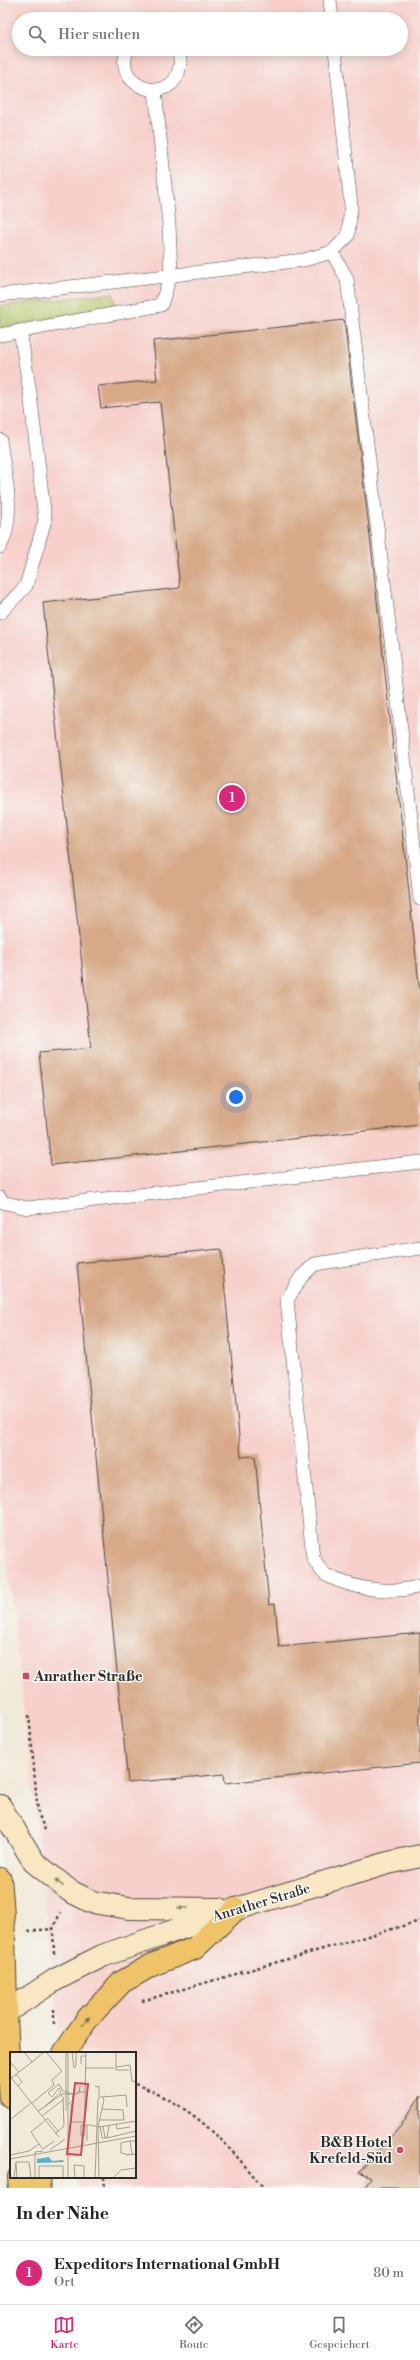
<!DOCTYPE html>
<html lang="de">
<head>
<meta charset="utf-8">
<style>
	body { margin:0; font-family:"Libre Bodoni",serif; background:#f2f2f2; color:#202124 }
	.you { position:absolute; left:236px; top:1097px; width:14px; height:14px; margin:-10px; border:3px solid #fff; border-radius:50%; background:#1a73e8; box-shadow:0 0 0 6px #1a73e833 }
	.badge { display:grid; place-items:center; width:26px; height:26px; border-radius:50%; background:#db2777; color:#fff; font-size:13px; font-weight:700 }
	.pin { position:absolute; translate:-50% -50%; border:2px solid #fff; box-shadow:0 1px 4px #0006 }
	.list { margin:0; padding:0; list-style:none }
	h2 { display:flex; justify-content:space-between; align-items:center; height:52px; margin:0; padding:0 16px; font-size:17px }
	h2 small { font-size:13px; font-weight:400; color:#757577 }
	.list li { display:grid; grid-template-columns:26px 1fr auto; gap:12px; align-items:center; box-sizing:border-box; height:64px; padding:0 16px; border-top:1px solid #e0e0e0 }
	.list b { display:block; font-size:15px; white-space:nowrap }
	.list p { margin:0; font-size:13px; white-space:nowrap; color:#757577 }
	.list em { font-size:13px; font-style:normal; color:#757577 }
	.icon { flex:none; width:22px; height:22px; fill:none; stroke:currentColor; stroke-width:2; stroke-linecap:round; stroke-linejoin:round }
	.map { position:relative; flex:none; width:420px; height:2188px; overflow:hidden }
	.search { position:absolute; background:#fff; box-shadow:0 2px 10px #0003; left:12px; right:12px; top:12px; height:44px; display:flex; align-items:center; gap:10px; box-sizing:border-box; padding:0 14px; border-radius:22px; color:#757577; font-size:15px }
	.sheet { height:116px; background:#fff }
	nav { display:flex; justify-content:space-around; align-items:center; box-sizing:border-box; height:56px; border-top:1px solid #e0e0e0; background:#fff; font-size:11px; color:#757577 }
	nav a { display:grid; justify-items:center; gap:2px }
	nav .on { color:#db2777 }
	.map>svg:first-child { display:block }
</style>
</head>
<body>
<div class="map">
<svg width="420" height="2188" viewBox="0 0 420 2188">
	<rect width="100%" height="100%" fill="#f6f6f2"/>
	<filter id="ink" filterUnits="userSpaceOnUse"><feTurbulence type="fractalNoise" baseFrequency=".025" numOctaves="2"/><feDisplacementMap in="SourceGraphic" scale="8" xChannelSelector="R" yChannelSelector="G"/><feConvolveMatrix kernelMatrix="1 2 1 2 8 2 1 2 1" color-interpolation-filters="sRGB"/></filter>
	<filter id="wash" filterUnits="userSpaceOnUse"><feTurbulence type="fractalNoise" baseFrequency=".012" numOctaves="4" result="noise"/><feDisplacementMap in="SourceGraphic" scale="16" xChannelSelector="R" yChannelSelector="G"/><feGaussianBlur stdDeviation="0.9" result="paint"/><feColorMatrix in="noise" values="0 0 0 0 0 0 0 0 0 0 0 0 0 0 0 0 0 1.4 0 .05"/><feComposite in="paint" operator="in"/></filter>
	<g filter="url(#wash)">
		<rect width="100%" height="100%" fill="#f2ead8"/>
		<!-- built -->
		<path fill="#f7d0cb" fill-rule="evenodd" d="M0,0H420V2188H77L76,2177H135V2053H62L0,1497ZM19,19H401V49H19Z"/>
		<!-- green -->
		<polygon fill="#b5c86c" stroke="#707a4c" points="113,293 116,305 0,328 0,306"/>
		<g id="blocks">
			<!-- building -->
			<g fill="#d7a987">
				<polygon points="344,320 371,545 420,993 420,1125 51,1165 39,1053 91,1048 43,603 180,588 160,402 101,408 98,386 157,380 153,341"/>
				<polygon points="221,1249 241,1457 255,1456 269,1605 275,1604 279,1647 420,1633 420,1763 225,1783 224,1774 128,1783 77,1263"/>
				<polygon points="420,2096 420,2188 365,2188 371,2177 359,2172 400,2127"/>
			</g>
		</g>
	</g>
	<g filter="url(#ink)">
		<use href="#blocks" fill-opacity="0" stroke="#494845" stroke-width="1"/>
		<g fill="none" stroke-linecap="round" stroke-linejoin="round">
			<defs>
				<g id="service">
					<polyline points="330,0 332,19"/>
					<path d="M128,49C110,85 169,108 179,70C181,62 181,56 177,49"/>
					<polyline points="332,252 347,279 391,640 420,899"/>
					<polyline points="0,295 304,260 332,252 348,236 351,206 335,49"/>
					<polyline points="0,335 161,305 171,274 169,224 155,90"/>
					<path d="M0,440C4,473 17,516 0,547"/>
					<polyline points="0,613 26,586 45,520 30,393 20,331"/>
					<polyline points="0,1198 2,1202 27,1208 420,1162"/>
					<path d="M420,1248L315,1264L301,1277L287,1300L313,1558C317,1563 321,1572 326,1575C353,1589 392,1595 420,1586"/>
				</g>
				<g id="secondary">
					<polyline points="0,1806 34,1862 70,1891 92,1902 129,1908 219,1909"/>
					<polyline points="0,2016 55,1980 102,1956 236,1909 388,1863 420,1856"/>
				</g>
				<g id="primary">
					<path d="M0,1879C8,1951 3,2024 11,2097"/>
					<polyline points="64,2053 88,2018 122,1982 152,1965 195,1948 236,1909"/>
					<polyline points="19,2177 20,2188"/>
					<polyline points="38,2188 40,2177"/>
				</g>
			</defs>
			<!-- service casing -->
			<use href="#service" stroke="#494845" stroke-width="14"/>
			<!-- secondary casing -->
			<use href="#secondary" stroke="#494845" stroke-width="24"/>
			<!-- primary casing -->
			<use href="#primary" stroke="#494845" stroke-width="24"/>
			<!-- path -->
			<g stroke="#494845" stroke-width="2.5" stroke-dasharray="3 3" stroke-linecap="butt">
				<polyline points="29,1715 38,1813 45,1830"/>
				<polyline points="28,1931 53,1929"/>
				<polyline points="54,1954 53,1929 60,1913"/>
				<polyline points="142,2001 420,1921"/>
				<polyline points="54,2024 54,2009"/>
				<path d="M135,2084C198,2109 221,2138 264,2188"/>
				<polyline points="104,2177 105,2188"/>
			</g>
			<!-- service -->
			<use href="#service" stroke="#fff" stroke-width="13"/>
			<!-- secondary -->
			<use href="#secondary" stroke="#f9e7c3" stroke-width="22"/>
			<!-- primary -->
			<use href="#primary" stroke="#efc469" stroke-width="22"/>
		</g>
		<!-- one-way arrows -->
		<defs><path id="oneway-solid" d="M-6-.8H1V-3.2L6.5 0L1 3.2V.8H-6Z"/></defs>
		<g fill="#928977">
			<use href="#oneway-solid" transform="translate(59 1883) rotate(-144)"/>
			<use href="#oneway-solid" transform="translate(183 1908) rotate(-180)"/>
		</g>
		<use fill="#837047" href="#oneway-solid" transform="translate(86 2021) rotate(-52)"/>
	</g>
	<!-- markers -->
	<g fill="#d1495b" stroke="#f6f6f2" stroke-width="1.5">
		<rect x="22" y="1672" width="8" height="8" rx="2"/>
		<circle cx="400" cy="2150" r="4"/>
	</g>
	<g text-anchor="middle" stroke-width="3" stroke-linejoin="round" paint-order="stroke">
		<!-- poi labels -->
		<g font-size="14" font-weight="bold" fill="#2b2b2b" stroke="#f6f6f2" text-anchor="start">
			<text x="34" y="1681">Anrather Straße</text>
			<text x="392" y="2147" text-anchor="end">B&amp;B Hotel<tspan x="392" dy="16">Krefeld-Süd</tspan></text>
		</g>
		<!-- street labels -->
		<g font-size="14" fill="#2b2b2b" stroke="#f6f6f2">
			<text transform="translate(261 1902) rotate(-17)" y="5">Anrather Straße</text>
		</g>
	</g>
	<!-- overview -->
	<g transform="translate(10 2052)">
		<rect width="126" height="126" fill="#f2ead8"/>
		<path d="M39,105L42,109L53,108L54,110L27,111V107Z" fill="#57b3d5"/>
		<path fill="none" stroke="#a29e93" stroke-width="1" d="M58,0V126M62,0L64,16L66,14V0M106,0V15L120,13L122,29L126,30M0,10L9,20M22,10L34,0M71,12V4H76M106,15V18H119M76,16H104M6,22L12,30L8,34M0,24L28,59L33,56M0,27L22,10L14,0M85,34L89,35V45M68,40H75L76,0M93,45L116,43L117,55M64,50L61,53V70H75V40M22,51L44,33L42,28L52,19L36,0M58,53L63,48V42L53,39L49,32L38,41L42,45L49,36L51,40L33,56L52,42H63L69,41L70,34M28,59L49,85M56,59V0M32,64L54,47L51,43M35,67H38L48,79M0,68L21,51M89,68H114L113,58L92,57M106,72L107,77L120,75M75,73V83L71,84V73H80L89,75L126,69V72M77,73V89M90,74L92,86H97L99,73M93,74L95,86M46,81L54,74L53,47M97,86L126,79M29,92L33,97L44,89M40,98L55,87M116,102L111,101V91L120,89M119,102L116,103L126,102M122,102L120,89H126M0,103L19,99L29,92L21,80L36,68M0,107L126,84M6,110H19L21,126M6,111L7,126M4,126L6,110M25,126V100L33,99M29,126V114H53V126M65,126L64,113L74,114V126M85,126L88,47L92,44L94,48L88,75L89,126M103,126L111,118L126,116"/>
		<path fill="#d1495b" fill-opacity="0.15" stroke="#d1495b" stroke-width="2" d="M65,31L78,32L71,103L57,102Z"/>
		<rect width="126" height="126" fill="none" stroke="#2b2b2b" stroke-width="2"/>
	</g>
</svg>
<div class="you"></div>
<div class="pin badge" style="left:232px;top:798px">1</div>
<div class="search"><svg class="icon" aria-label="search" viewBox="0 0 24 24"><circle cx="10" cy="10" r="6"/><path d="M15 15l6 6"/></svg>Hier suchen</div>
</div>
<section class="sheet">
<h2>In der Nähe<small></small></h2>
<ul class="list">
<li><span class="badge">1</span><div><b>Expeditors International GmbH</b><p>Ort</p></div><em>80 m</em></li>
</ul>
</section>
<nav>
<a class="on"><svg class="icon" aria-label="map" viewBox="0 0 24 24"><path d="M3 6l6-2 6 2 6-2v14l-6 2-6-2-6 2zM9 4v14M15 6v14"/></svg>Karte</a>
<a><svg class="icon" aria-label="directions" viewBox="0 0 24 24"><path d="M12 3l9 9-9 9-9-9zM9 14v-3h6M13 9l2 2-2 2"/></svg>Route</a>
<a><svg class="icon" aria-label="saved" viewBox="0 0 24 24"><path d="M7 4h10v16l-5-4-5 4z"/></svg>Gespeichert</a>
</nav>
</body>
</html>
